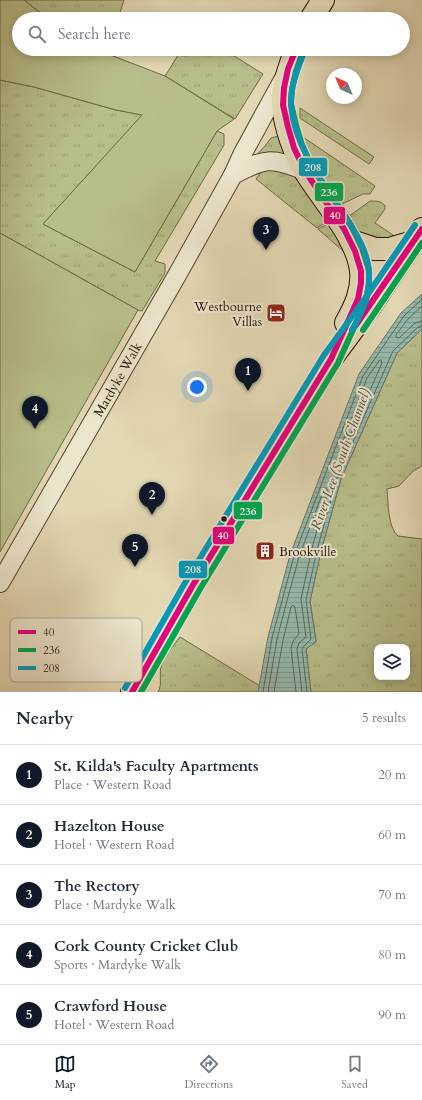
<!DOCTYPE html>
<html lang="en">
<head>
<meta charset="utf-8">
<style>
	body { margin:0; font-family:Cardo,serif; background:#f6f6f7; color:#1f2937 }
	.controls { position:absolute; right:12px; bottom:12px; display:grid; overflow:hidden; border-radius:8px; box-shadow:0 2px 10px #0003 }
	.controls button { width:36px; height:36px; display:grid; place-items:center; padding:0; border:0; border-bottom:1px solid #e0e1e3; background:#fff; color:#1f2937; font:20px sans-serif }
	.compass { position:absolute; left:326px; top:68px; width:36px; height:36px; border-radius:50%; background:#fff; box-shadow:0 2px 10px #0003; rotate:316deg }
	.you { position:absolute; left:197px; top:387px; width:14px; height:14px; margin:-10px; border:3px solid #fff; border-radius:50%; background:#1a73e8; box-shadow:0 0 0 6px #1a73e833 }
	.badge { display:grid; place-items:center; width:26px; height:26px; border-radius:50%; background:#111827; color:#fff; font-size:13px; font-weight:700 }
	.pin { position:absolute; translate:-50% -33px; filter:drop-shadow(0 1px 2px #0008) }
	.pin::after { content:''; position:absolute; top:21px; width:14px; height:12px; background:inherit; clip-path:polygon(0 0,100% 0,50% 100%) }
	.list { margin:0; padding:0; list-style:none }
	h2 { display:flex; justify-content:space-between; align-items:center; height:52px; margin:0; padding:0 16px; font-size:17px }
	h2 small { font-size:13px; font-weight:400; color:#747a83 }
	.list li { display:grid; grid-template-columns:26px 1fr auto; gap:12px; align-items:center; box-sizing:border-box; height:60px; padding:0 16px; border-top:1px solid #e0e1e3 }
	.list b { display:block; font-size:15px; white-space:nowrap }
	.list p { margin:0; font-size:13px; white-space:nowrap; color:#747a83 }
	.list em { font-size:13px; font-style:normal; color:#747a83 }
	.icon { flex:none; width:22px; height:22px; fill:none; stroke:currentColor; stroke-width:2; stroke-linecap:round; stroke-linejoin:round }
	.map { position:relative; flex:none; width:422px; height:692px; overflow:hidden }
	.search { position:absolute; background:#fff; box-shadow:0 2px 10px #0003; left:12px; right:12px; top:12px; height:44px; display:flex; align-items:center; gap:10px; box-sizing:border-box; padding:0 14px; border-radius:22px; color:#747a83; font-size:15px }
	.sheet { height:352px; background:#fff }
	nav { display:flex; justify-content:space-around; align-items:center; box-sizing:border-box; height:56px; border-top:1px solid #e0e1e3; background:#fff; font-size:11px; color:#747a83 }
	nav a { display:grid; justify-items:center; gap:2px }
	nav .on { color:#111827 }
	.map>svg:first-child { display:block }
</style>
</head>
<body>
<div class="map">
<svg width="422" height="692" viewBox="0 0 422 692">
	<defs>
		<pattern id="grass-tufts" width="24" height="20" patternUnits="userSpaceOnUse"><rect width="24" height="20" fill="#b8be8a"/><path d="M3 7l-1-3M5 7V3M7 7l1-3M15 17l-1-3M17 17v-4M19 17l1-3" fill="none" stroke="#9ea275"/></pattern>
		<pattern id="water-rules" width="6" height="5" patternUnits="userSpaceOnUse"><rect width="6" height="5" fill="#95baae"/><path d="M0 2.5h6" fill="none" stroke="#809f94"/></pattern>
	</defs>
	<rect width="100%" height="100%" fill="#e3d8b4"/>
	<filter id="stains"><feTurbulence type="fractalNoise" baseFrequency=".005" numOctaves="4"/><feColorMatrix values="0 0 0 0 .2 0 0 0 0 .09 0 0 0 0 .02 0 0 0 .5 -.17"/></filter>
	<radialGradient id="worn" r=".72"><stop offset=".6" stop-color="#630" stop-opacity="0"/><stop offset="1" stop-color="#630" stop-opacity=".3"/></radialGradient>
	<!-- grass -->
	<g fill="url(#grass-tufts)" stroke="#6e6845" fill-rule="evenodd">
		<polygon points="24,0 124,0 118,19 48,19"/>
		<polygon points="182,49 223,49 263,74 235,119 165,76"/>
		<polygon points="0,80 34,87 116,110 143,115 43,224 135,272 217,131 224,134 224,145 155,261 165,264 165,273 142,311 138,310 0,233"/>
		<polygon points="300,108 374,157 369,164 300,118"/>
		<polygon points="300,135 375,186 370,194 363,194 340,205 310,160"/>
		<polygon points="279,136 287,156 255,157 265,146 271,138"/>
		<polygon points="267,167 293,174 328,221 317,228 256,179 261,172 259,168"/>
		<path d="M370,201C376,201 382,201 385,206V209L375,223L393,235L388,242L359,233L348,217Z"/>
		<polygon points="330,223 346,250 343,251 318,229"/>
		<path d="M422,329V466L413,471L399,486L387,489C388,502 388,528 398,536L422,539V692H311L306,649L316,641L310,601L321,551L341,479L397,353ZM377,647H407V677H377Z"/>
		<path d="M180,637L260,686L258,692H158C163,684 158,673 162,664C166,654 174,645 180,637Z"/>
	</g>
	<!-- green -->
	<g fill="#b8be8a" stroke="#6e6845">
		<polygon points="0,0 24,0 48,19 19,19 19,49 95,49 165,76 234,119 217,131 135,272 43,224 142,115 116,110 34,87 0,80"/>
		<polygon points="0,233 138,310 0,552"/>
	</g>
	<!-- water -->
	<polygon fill="url(#water-rules)" stroke="#687668" points="422,294 422,329 397,353 341,479 321,551 310,601 316,642 306,649 311,692 258,692 268,637 290,555 359,374 401,313"/>
	<g fill="none" stroke-linecap="round" stroke-linejoin="round">
		<!-- shore -->
		<g stroke="#5c6657" stroke-width="1">
			<polyline points="422,306 408,319 396,335 396,337 399,338 415,323 422,321"/>
			<polygon points="381,360 382,363 345,447 342,448 341,446 367,378 379,361"/>
			<polyline points="263,692 272,638 294,556 363,376 404,316 422,299"/>
			<polyline points="268,692 277,639 288,597 299,557 324,489 326,488 328,491 312,548 301,599 306,637 299,643 297,649 302,692"/>
			<polyline points="274,692 283,640 291,607 293,605 295,607 299,634 293,641 291,648 296,692"/>
			<polyline points="307,692 302,649 304,646 311,639 306,600 317,550 337,478 393,351 418,327 422,326"/>
		</g>
		<defs>
			<g id="minor">
				<path d="M233,175C265,158 271,157 305,171"/>
				<path id="s1" d="M0,583L176,277L233,175L243,153L284,78"/>
			</g>
			<g id="highway">
				<polyline points="311,19 323,0"/>
				<path d="M296,49C290,66 282,86 283,105C285,127 294,152 305,171C323,201 357,236 361,271C363,290 355,307 346,323"/>
				<polyline points="351,241 375,249 389,249 413,242"/>
				<polyline points="132,692 193,585 331,359 371,305 422,229"/>
			</g>
		</defs>
		<!-- minor casing -->
		<use href="#minor" stroke="#54432d" stroke-width="20"/>
		<!-- highway casing -->
		<use href="#highway" stroke="#241100" stroke-width="24"/>
		<!-- minor -->
		<use href="#minor" stroke="#ede6ce" stroke-width="18"/>
		<!-- highway -->
		<use href="#highway" stroke="#e3d8b4" stroke-width="22"/>
		<defs>
			<g id="bus-1">
				<polyline points="356,325 422,229"/>
				<polyline points="132,692 193,585 331,359 358,299 361,283 361,271 355,251 344,229 305,171 294,148 288,127 283,105 284,88 288,69 296,49"/>
			</g>
			<g id="bus-2">
				<polyline points="363,330 422,243"/>
				<polyline points="141,692 200,589 338,363 366,301 369,284 369,270 362,248 351,225 312,167 302,145 296,125 291,104 292,89 296,71 303,52"/>
			</g>
			<g id="bus-3">
				<path d="M304,52C298,68 290,87 291,105C294,143 319,178 340,209C354,230 370,252 369,278C369,297 361,314 352,330"/>
				<polyline points="125,688 186,581 324,355 364,300 415,225"/>
			</g>
		</defs>
		<!-- bus-1 casing -->
		<use href="#bus-1" stroke="#ede6ce" stroke-width="9"/>
		<!-- bus-2 casing -->
		<use href="#bus-2" stroke="#ede6ce" stroke-width="9"/>
		<!-- bus-3 casing -->
		<use href="#bus-3" stroke="#ede6ce" stroke-width="9"/>
		<!-- bus-1 -->
		<use href="#bus-1" stroke="#e5007d" stroke-width="6"/>
		<!-- bus-2 -->
		<use href="#bus-2" stroke="#00a651" stroke-width="6"/>
		<!-- bus-3 -->
		<use href="#bus-3" stroke="#049ab9" stroke-width="6"/>
	</g>
	<!-- icons -->
	<defs>
		<symbol id="hotel-square" viewBox="-11 -11 22 22"><rect x="-9" y="-9" width="18" height="18" rx="4" fill="#8f2418" stroke="#ede6ce"/><path d="M-6-4.5h1.5V1H6V5H4.5V3h-9V5H-6ZM-4 0a1.8 1.8 0 1 1 3.6 0ZM.5 0V-2.5h3Q6-2.5 6 0Z" fill="#fff"/></symbol>
		<symbol id="building-square" viewBox="-11 -11 22 22"><rect x="-9" y="-9" width="18" height="18" rx="4" fill="#8f2418" stroke="#ede6ce"/><path d="M-4-6H4V6H1V3H-1V6H-4ZM-2.5-4.3h1.7v1.8h-1.7ZM.8-4.3h1.7v1.8H.8ZM-2.5-1h1.7V.8h-1.7ZM.8-1h1.7V.8H.8Z" fill="#fff"/></symbol>
	</defs>
	<g fill-rule="evenodd">
		<use href="#hotel-square" x="265" y="302" width="22" height="22"/>
		<use href="#building-square" x="254" y="540" width="22" height="22"/>
	</g>
	<!-- markers -->
	<circle fill="#241100" stroke="#ede6ce" stroke-width="1.5" cx="224" cy="519" r="3.5"/>
	<g text-anchor="middle" stroke-width="4" stroke-linejoin="round" paint-order="stroke">
		<!-- poi labels -->
		<g font-size="13" fill="#241100" stroke="#ede6ce" text-anchor="end">
			<text x="262" y="311">Westbourne<tspan x="262" dy="15">Villas</tspan></text>
			<text x="279" y="556" text-anchor="start">Brookville</text>
		</g>
		<!-- street labels -->
		<g font-size="13" fill="#241100" stroke="#ede6ce">
			<text dy="5" stroke="none"><textPath href="#s1" startOffset="235">Mardyke Walk</textPath></text>
		</g>
		<!-- water labels -->
		<g font-size="14" font-style="italic" fill="#4c4c3d" stroke="#ede6ce">
			<text transform="translate(340 459) rotate(-70)" y="5">River Lee (South Channel)</text>
		</g>
	</g>
	<!-- legend -->
	<rect x="10" y="618" width="132" height="64" rx="6" fill="#ede6ce" stroke="#b1a690" stroke-width="1"/>
	<rect x="18" y="630" width="18" height="4" fill="#e5007d"/>
	<rect x="18" y="648" width="18" height="4" fill="#00a651"/>
	<rect x="18" y="666" width="18" height="4" fill="#049ab9"/>
	<g font-size="11" fill="#241100">
		<text x="43" y="636">40</text>
		<text x="43" y="654">236</text>
		<text x="43" y="672">208</text>
	</g>
	<g stroke="#ede6ce" stroke-width="1.5">
		<rect x="298" y="157" width="30" height="20" rx="4" fill="#049ab9"/>
		<rect x="314" y="182" width="30" height="20" rx="4" fill="#00a651"/>
		<rect x="323" y="206" width="23" height="19" rx="4" fill="#e5007d"/>
		<rect x="233" y="501" width="30" height="19" rx="4" fill="#00a651"/>
		<rect x="212" y="526" width="23" height="19" rx="4" fill="#e5007d"/>
		<rect x="178" y="560" width="30" height="19" rx="4" fill="#049ab9"/>
	</g>
	<g font-size="11" text-anchor="middle" font-weight="bold" fill="#fff">
		<text x="313" y="171">208</text>
		<text x="329" y="196">236</text>
		<text x="335" y="219">40</text>
		<text x="248" y="515">236</text>
		<text x="223" y="539">40</text>
		<text x="193" y="573">208</text>
	</g>
	<rect width="100%" height="100%" filter="url(#stains)"/>
	<rect width="100%" height="100%" fill="url(#worn)"/>
</svg>
<div class="controls">
<button><svg class="icon" aria-label="layers" viewBox="0 0 24 24"><path d="M12 4l9 5-9 5-9-5zM3 14l9 5 9-5"/></svg></button>
</div>
<svg class="compass" viewBox="-18 -18 36 36"><path d="M0-13l5 13h-10z" fill="#e53935"/><path d="M0 13l5-13h-10z" fill="#747a83"/></svg>
<div class="you"></div>
<div class="pin badge" style="left:248px;top:391px">1</div>
<div class="pin badge" style="left:152px;top:515px">2</div>
<div class="pin badge" style="left:266px;top:250px">3</div>
<div class="pin badge" style="left:35px;top:429px">4</div>
<div class="pin badge" style="left:135px;top:567px">5</div>
<div class="search"><svg class="icon" aria-label="search" viewBox="0 0 24 24"><circle cx="10" cy="10" r="6"/><path d="M15 15l6 6"/></svg>Search here</div>
</div>
<section class="sheet">
<h2>Nearby<small>5 results</small></h2>
<ul class="list">
<li><span class="badge">1</span><div><b>St. Kilda's Faculty Apartments</b><p>Place · Western Road</p></div><em>20 m</em></li>
<li><span class="badge">2</span><div><b>Hazelton House</b><p>Hotel · Western Road</p></div><em>60 m</em></li>
<li><span class="badge">3</span><div><b>The Rectory</b><p>Place · Mardyke Walk</p></div><em>70 m</em></li>
<li><span class="badge">4</span><div><b>Cork County Cricket Club</b><p>Sports · Mardyke Walk</p></div><em>80 m</em></li>
<li><span class="badge">5</span><div><b>Crawford House</b><p>Hotel · Western Road</p></div><em>90 m</em></li>
</ul>
</section>
<nav>
<a class="on"><svg class="icon" aria-label="map" viewBox="0 0 24 24"><path d="M3 6l6-2 6 2 6-2v14l-6 2-6-2-6 2zM9 4v14M15 6v14"/></svg>Map</a>
<a><svg class="icon" aria-label="directions" viewBox="0 0 24 24"><path d="M12 3l9 9-9 9-9-9zM9 14v-3h6M13 9l2 2-2 2"/></svg>Directions</a>
<a><svg class="icon" aria-label="saved" viewBox="0 0 24 24"><path d="M7 4h10v16l-5-4-5 4z"/></svg>Saved</a>
</nav>
</body>
</html>
